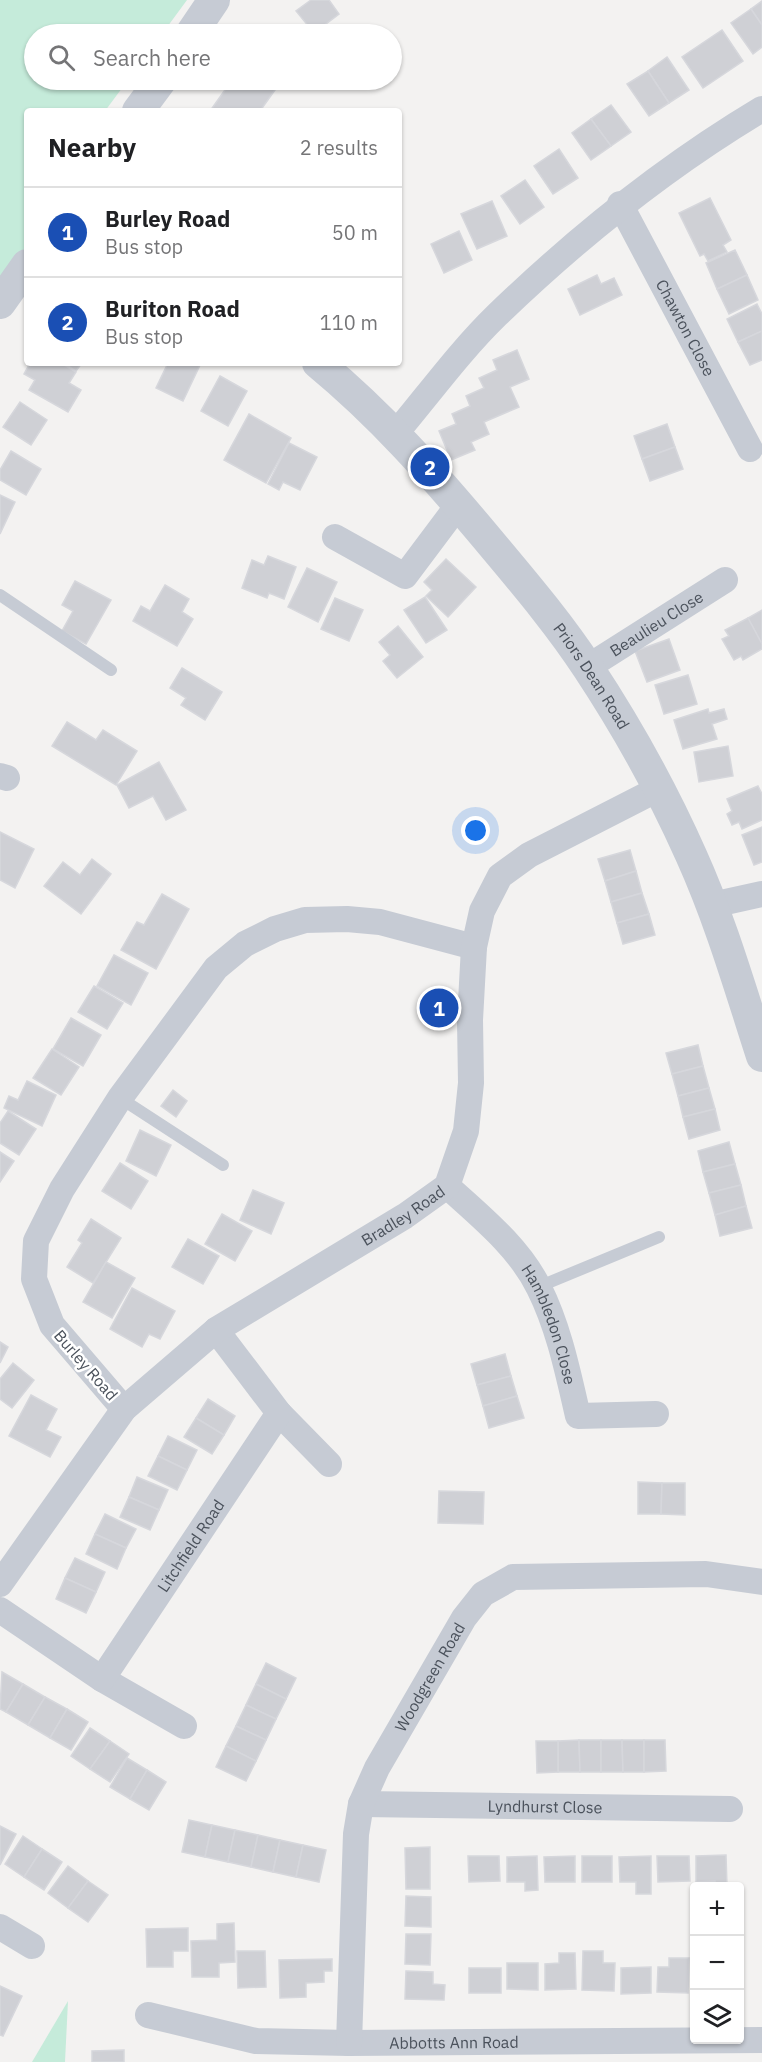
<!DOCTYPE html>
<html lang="en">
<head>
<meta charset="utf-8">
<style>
	body { margin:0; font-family:"IBM Plex Sans",sans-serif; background:#f6f6f6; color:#202124 }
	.controls { position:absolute; right:18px; bottom:18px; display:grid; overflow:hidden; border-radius:6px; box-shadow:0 2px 4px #0004 }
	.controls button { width:54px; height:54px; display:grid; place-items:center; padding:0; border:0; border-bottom:2px solid #e0e0e0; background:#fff; color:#202124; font:30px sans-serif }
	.you { position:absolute; left:476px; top:831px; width:21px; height:21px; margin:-15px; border:4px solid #fff; border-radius:50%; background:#1a73e8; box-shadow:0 0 0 9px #1a73e833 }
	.badge { display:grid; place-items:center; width:39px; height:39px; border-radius:50%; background:#2563eb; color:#fff; font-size:20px; font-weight:700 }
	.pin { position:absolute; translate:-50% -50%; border:3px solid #fff; box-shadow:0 2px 6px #0006 }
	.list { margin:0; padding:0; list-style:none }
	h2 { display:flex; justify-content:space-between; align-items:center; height:78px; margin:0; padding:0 24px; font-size:26px }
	h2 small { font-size:20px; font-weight:400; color:#757577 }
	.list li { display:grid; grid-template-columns:39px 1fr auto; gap:18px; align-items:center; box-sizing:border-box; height:90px; padding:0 24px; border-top:2px solid #e0e0e0 }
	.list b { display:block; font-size:22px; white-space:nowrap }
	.list p { margin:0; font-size:20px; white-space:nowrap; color:#757577 }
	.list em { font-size:20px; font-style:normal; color:#757577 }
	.icon { flex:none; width:33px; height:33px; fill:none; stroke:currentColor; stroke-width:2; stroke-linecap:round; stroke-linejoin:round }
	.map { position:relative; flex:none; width:762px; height:2062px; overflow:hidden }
	.search { position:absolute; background:#fff; box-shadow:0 2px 4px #0004; left:24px; top:24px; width:378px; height:66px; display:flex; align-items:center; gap:15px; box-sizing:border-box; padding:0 21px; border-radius:33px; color:#757577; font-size:22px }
	.panel { position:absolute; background:#fff; box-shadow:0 2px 4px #0004; left:24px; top:108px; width:378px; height:258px; border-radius:6px }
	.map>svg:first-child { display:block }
</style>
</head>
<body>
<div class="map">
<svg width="762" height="2062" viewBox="0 0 762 2062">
	<rect width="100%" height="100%" fill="#f3f2f1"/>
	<!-- green -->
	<g fill="#c5ebda">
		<polygon points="0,0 187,0 162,34 34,34 34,80 128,80 105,111 27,111 27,245 0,281"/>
		<polygon points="68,2001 65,2062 32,2062"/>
	</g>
	<!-- building -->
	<g fill="#cfd0d5" stroke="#d6d7dc" stroke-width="1.5">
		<polygon points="311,0 329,0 339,14 314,33 296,11"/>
		<polygon points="762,1 762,25 751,9"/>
		<polygon points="751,9 762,25 762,47 753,54 731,23"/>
		<polygon points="722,30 743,61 703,88 682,57"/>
		<polygon points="667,57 689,90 669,103 648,71"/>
		<polygon points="648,71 669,103 649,116 627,84"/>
		<polygon points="232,80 274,80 280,83 260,111 210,111"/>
		<polygon points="611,105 631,132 611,146 591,119"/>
		<polygon points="591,119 611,146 591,160 572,133"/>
		<polygon points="559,149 578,178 553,194 534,166"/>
		<polygon points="525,180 544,207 520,224 501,196"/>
		<polygon points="710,198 731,240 723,245 727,252 708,261 704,254 700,256 679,213"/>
		<polygon points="492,201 507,236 477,249 461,214"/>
		<polygon points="459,231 472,260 444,273 431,244"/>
		<polygon points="735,250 747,275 717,289 706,263"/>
		<polygon points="597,275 601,284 614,278 622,295 580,315 568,289"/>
		<polygon points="747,275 758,300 729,314 717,289"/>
		<polygon points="757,304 762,314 762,331 738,342 727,319"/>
		<polygon points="762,331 762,360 750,365 738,342"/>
		<polygon points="517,350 529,379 510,387 519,407 484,422 489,434 471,442 475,450 451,460 439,431 456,424 452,414 470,406 466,396 484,388 479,378 497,370 493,360"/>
		<polygon points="30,363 61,363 76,372 69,383 81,390 68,412 29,390 35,380 24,374"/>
		<polygon points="64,363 82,363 76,371"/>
		<polygon points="168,363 201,363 183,401 156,388"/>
		<polygon points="220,376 247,391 228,426 201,411"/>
		<polygon points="20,402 47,420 31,445 3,427"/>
		<polygon points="249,414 291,438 266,483 224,460"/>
		<polygon points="667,424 675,447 642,459 634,436"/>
		<polygon points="289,443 317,457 300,490 283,482 279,490 268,484"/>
		<polygon points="675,447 683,469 650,481 642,459"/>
		<polygon points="11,451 41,469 26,495 0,480 0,470"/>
		<polygon points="0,495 15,502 0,534"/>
		<polygon points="268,556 296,567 284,599 269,593 267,598 242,588 252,560 264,565"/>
		<polygon points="446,559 476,587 448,617 426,596 432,590 424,582"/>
		<polygon points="307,568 337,582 318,622 288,607"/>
		<polygon points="75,581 111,600 86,644 62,631 73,611 62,605"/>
		<polygon points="165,585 189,599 182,612 193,619 177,646 133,621 141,606 150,611"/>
		<polygon points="425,597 447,630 426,643 404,610"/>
		<polygon points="335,598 363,610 349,641 321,629"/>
		<polygon points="762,610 762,644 748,618"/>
		<polygon points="748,618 762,644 762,649 743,660 741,656 734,660 722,639 729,636 725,630"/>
		<polygon points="398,626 423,657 397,678 383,661 390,655 379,642"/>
		<polygon points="669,639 680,670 647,682 635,651"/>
		<polygon points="182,668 222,692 205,720 181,705 186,698 170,688"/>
		<polygon points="688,675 697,704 664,714 655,685"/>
		<polygon points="708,709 709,713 724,709 727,719 712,724 717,739 683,749 674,720"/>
		<polygon points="67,722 96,740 103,730 137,751 116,785 52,746"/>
		<polygon points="728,746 733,776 699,782 694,752"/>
		<polygon points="159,762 186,810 166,820 153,796 129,808 117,785"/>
		<polygon points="758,786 762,794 762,820 742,829 739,822 732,825 727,814 732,811 727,799"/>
		<polygon points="762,827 762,862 754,865 742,835"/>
		<polygon points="0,832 34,849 15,888 0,880"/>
		<polygon points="630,850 636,871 605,881 598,859"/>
		<polygon points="92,859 111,874 81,914 44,886 63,862 80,875"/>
		<polygon points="636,871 642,893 611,902 605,881"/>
		<polygon points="642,893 649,914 617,923 611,902"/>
		<polygon points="162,894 189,909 156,969 121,950 137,922 144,925"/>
		<polygon points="649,914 655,935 623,944 617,923"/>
		<polygon points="114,955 148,973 131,1005 97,986"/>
		<polygon points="94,986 123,1003 107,1029 78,1012"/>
		<polygon points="71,1018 101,1035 83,1066 53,1049"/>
		<polygon points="698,1045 703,1066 672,1074 666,1053"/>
		<polygon points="52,1049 79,1067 61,1095 33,1078"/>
		<polygon points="703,1066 709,1088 678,1096 672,1074"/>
		<polygon points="27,1081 56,1095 42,1126 4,1108 9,1096 18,1100"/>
		<polygon points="709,1088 715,1109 683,1117 678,1096"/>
		<polygon points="173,1090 187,1101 176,1117 161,1106"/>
		<polygon points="715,1109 720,1130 689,1139 683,1117"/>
		<polygon points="8,1111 36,1129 19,1155 0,1143 0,1123"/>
		<polygon points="140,1130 171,1145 156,1176 126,1161"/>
		<polygon points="729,1142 735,1164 703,1172 698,1151"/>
		<polygon points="0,1152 14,1161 0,1182"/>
		<polygon points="120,1163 148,1181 131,1209 102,1191"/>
		<polygon points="735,1164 741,1185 709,1193 703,1172"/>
		<polygon points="741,1185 746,1206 715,1215 709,1193"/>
		<polygon points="253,1190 284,1203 271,1234 240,1220"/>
		<polygon points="746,1206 752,1228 720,1236 715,1215"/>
		<polygon points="222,1214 252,1231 235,1261 205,1244"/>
		<polygon points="91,1219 121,1238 93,1283 67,1267 82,1243 78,1240"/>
		<polygon points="188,1239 219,1256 203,1284 172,1267"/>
		<polygon points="106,1262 135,1278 112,1318 83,1302"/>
		<polygon points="132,1288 175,1311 160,1339 149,1334 142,1347 110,1329"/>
		<polygon points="0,1342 8,1347 0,1363"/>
		<polygon points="505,1354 511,1376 477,1385 471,1364"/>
		<polygon points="13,1363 34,1380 12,1408 0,1399 0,1379"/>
		<polygon points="511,1376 517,1396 483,1406 477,1385"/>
		<polygon points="31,1395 57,1409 46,1430 61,1437 50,1457 9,1436"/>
		<polygon points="517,1396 524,1418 489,1428 483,1406"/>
		<polygon points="208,1399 235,1416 224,1435 196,1418"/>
		<polygon points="196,1418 224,1435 212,1454 184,1437"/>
		<polygon points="168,1436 197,1450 187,1470 158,1456"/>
		<polygon points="158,1456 187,1470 177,1490 148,1476"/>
		<polygon points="137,1477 168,1490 159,1510 129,1497"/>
		<polygon points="638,1482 662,1483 661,1514 638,1514"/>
		<polygon points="662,1483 685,1483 685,1515 661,1514"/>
		<polygon points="439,1491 484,1492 483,1524 438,1523"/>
		<polygon points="129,1497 159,1510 150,1530 120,1517"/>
		<polygon points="105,1514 136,1529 126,1548 95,1534"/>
		<polygon points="95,1534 126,1548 117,1569 86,1554"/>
		<polygon points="75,1558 105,1572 96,1592 65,1578"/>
		<polygon points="65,1578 96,1592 86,1613 56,1599"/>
		<polygon points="266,1663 296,1678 286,1699 256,1684"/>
		<polygon points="2,1672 23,1684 6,1712 0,1709"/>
		<polygon points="23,1684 45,1697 28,1725 6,1712"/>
		<polygon points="256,1684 286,1699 276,1719 246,1705"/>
		<polygon points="45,1697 67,1709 50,1738 28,1725"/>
		<polygon points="246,1705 276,1719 266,1740 236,1726"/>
		<polygon points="67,1709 88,1722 71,1750 50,1738"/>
		<polygon points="236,1726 266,1740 256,1761 226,1746"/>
		<polygon points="90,1728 110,1741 90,1769 71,1756"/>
		<polygon points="579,1740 580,1772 558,1772 558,1741"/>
		<polygon points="579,1740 601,1740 601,1772 580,1772"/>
		<polygon points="601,1740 622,1740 623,1772 601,1772"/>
		<polygon points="622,1740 644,1740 644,1772 623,1772"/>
		<polygon points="644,1740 665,1740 666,1771 644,1772"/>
		<polygon points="110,1741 129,1754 110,1782 90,1769"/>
		<polygon points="536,1741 558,1741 558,1772 537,1773"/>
		<polygon points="226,1746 256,1761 246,1781 216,1767"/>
		<polygon points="127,1758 147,1770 130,1799 110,1787"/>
		<polygon points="147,1770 166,1782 149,1810 130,1799"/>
		<polygon points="189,1820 212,1825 205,1857 182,1852"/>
		<polygon points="212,1825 235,1830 228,1862 205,1857"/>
		<polygon points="0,1826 16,1834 0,1865"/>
		<polygon points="235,1830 258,1835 251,1867 228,1862"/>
		<polygon points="258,1835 280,1840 273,1872 251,1867"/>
		<polygon points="23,1836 42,1849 24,1877 5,1864"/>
		<polygon points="280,1840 303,1845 296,1877 273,1872"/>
		<polygon points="303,1845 326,1850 319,1882 296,1877"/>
		<polygon points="430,1847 430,1889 406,1889 405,1848"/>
		<polygon points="42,1849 62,1862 44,1890 24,1877"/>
		<polygon points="726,1855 727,1886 715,1886 715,1881 696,1882 696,1856"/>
		<polygon points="468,1856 499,1856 500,1881 469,1882"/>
		<polygon points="537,1856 538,1890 525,1891 525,1882 507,1882 507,1857"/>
		<polygon points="575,1856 575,1882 545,1882 544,1857"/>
		<rect x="582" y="1856" width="30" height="26"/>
		<polygon points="651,1856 651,1894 636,1894 636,1882 620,1882 619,1857"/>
		<polygon points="657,1856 689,1856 690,1881 658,1882"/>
		<polygon points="68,1866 88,1881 68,1908 48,1893"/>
		<polygon points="88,1881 108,1895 88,1922 68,1908"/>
		<polygon points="406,1896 431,1897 431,1927 405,1926"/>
		<polygon points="234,1923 235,1962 219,1963 219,1977 192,1977 191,1941 217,1940 217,1924"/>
		<polygon points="188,1928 188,1951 173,1951 173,1967 147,1967 146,1929"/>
		<polygon points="406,1934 431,1934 430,1965 405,1964"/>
		<polygon points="237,1951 265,1951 266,1987 238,1988"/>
		<polygon points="583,1951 603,1951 603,1963 615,1963 614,1991 582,1990"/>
		<polygon points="559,1953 575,1953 576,1989 545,1990 545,1964 559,1963"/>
		<polygon points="669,1958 689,1958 688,1993 657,1992 658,1967 669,1967"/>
		<polygon points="332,1959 332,1971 324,1971 324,1982 306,1983 306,1997 280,1998 279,1960"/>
		<polygon points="507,1963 538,1963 538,1990 507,1989"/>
		<polygon points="651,1967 651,1993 621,1994 621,1968"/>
		<rect x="469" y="1968" width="32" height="25"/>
		<polygon points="406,1971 433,1972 433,1984 445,1985 444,2000 405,1999"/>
		<polygon points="0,1986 22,1996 3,2036 0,2035"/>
		<polygon points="124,2050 124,2062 92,2062 92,2051"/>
	</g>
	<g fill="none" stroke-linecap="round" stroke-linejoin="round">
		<!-- service -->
		<g stroke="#c6cbd4" stroke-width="12">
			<polyline points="0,595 111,670"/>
			<polyline points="120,1098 223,1165"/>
			<polyline points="538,1287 659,1237"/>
		</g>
		<!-- minor -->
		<g stroke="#c6cbd4" stroke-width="26">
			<path id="s1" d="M620,204L750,449"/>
			<path d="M396,433C429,394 460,351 497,315C578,237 665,167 762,109"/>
			<polyline points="335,537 405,576 459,504"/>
			<path id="s2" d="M588,667L725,580"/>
			<polyline points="0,776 7,778"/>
			<polyline points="712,905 762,894"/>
			<path id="s3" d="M447,1186C480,1216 519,1247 539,1288C559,1328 568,1373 578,1416L656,1414"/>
			<polyline points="216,1330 279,1413 329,1464"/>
			<polyline points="124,1409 52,1325 34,1279 36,1241 62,1189 120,1098 216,968 245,944 275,929 305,920 347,919 380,922 474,947"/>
			<path id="s4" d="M0,1584L124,1409L216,1330L405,1216L447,1186L466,1131L471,1083L470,1020L474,947L482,911L500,876L529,855L660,788"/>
			<polyline points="0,1610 102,1679 184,1726"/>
			<path id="s5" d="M102,1679L279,1413"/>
			<path id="s6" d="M361,1804L730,1809"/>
			<polyline points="0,1927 32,1946"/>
			<path id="s7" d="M148,2015L256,2041L349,2043L762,2040"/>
			<path id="s8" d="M349,2043L356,1834L361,1804L377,1768L464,1618L483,1594L513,1577L706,1574L762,1582"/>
		</g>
		<!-- tertiary -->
		<g stroke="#c6cbd4" stroke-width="32">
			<polyline points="191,34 214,0"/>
			<polyline points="138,111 161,80"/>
			<polyline points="0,303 27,265"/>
			<path id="s9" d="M318,363C381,415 433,474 485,536C520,578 558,622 588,668C627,727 662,790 691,855C720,919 740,988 762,1056"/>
		</g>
	</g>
	<g text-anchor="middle" stroke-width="5" stroke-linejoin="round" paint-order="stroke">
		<!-- street labels -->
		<g font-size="16" fill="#4b525c" stroke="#fff">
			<text dy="6" stroke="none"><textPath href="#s1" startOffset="140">Chawton Close</textPath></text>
			<text dy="6" stroke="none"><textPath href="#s2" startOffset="81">Beaulieu Close</textPath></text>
			<text dy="6" stroke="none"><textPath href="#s9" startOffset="417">Priors Dean Road</textPath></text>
			<text dy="6" stroke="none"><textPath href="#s4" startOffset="555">Bradley Road</textPath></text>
			<text dy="6" stroke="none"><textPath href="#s3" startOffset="176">Hambledon Close</textPath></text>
			<text transform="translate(86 1365) rotate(49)" y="6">Burley Road</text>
			<text dy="6" stroke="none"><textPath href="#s5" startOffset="160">Litchfield Road</textPath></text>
			<text dy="6" stroke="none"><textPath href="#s8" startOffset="384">Woodgreen Road</textPath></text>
			<text dy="6" stroke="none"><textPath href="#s6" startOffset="184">Lyndhurst Close</textPath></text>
			<text dy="6" stroke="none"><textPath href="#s7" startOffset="309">Abbotts Ann Road</textPath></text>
		</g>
	</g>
</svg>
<div class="controls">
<button>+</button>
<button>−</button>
<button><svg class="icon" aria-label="layers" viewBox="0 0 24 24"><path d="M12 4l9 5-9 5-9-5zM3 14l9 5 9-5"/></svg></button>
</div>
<div class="you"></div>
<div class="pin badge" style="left:439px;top:1008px;background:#1a4fb4">1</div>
<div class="pin badge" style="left:430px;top:467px;background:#1a4fb4">2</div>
<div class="search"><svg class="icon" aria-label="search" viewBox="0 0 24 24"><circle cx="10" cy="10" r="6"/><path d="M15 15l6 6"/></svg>Search here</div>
<section class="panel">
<h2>Nearby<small>2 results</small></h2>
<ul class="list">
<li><span class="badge" style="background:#1a4fb4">1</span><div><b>Burley Road</b><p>Bus stop</p></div><em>50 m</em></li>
<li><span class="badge" style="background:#1a4fb4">2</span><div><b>Buriton Road</b><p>Bus stop</p></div><em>110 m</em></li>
</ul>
</section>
</div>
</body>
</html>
